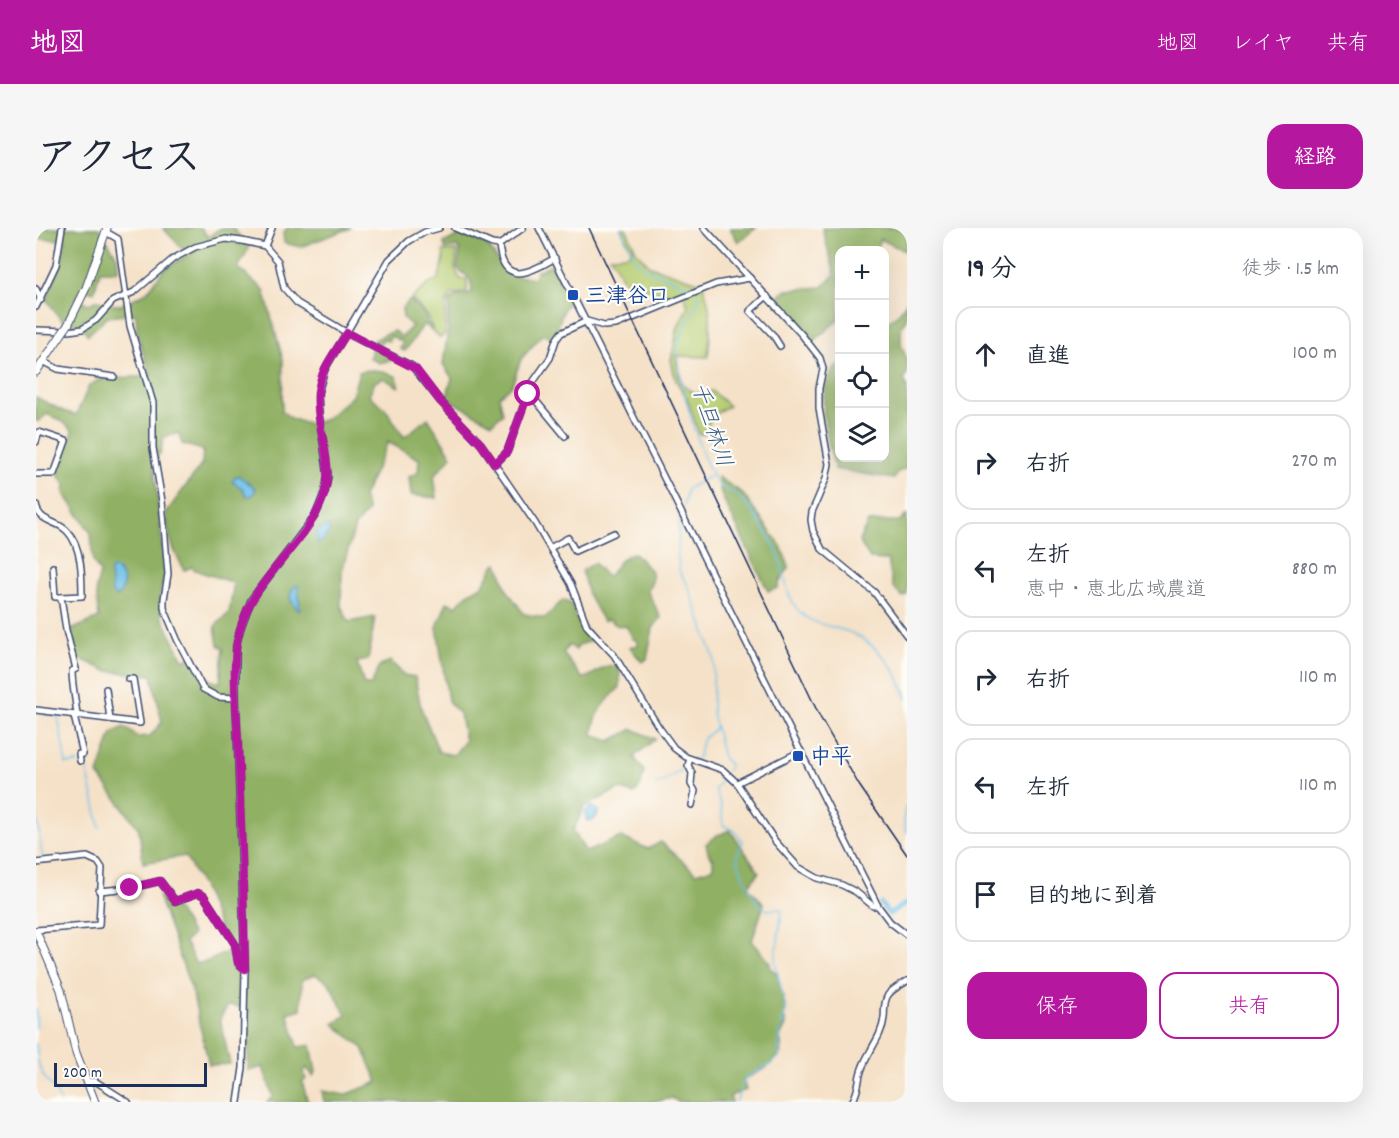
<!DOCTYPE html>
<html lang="ja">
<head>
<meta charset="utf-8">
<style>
	body { margin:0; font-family:Dekko,"Klee One",sans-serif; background:#f6f6f7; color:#1f2937 }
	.controls { position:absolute; right:18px; top:18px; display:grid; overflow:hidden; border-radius:12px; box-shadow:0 6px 24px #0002 }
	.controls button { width:54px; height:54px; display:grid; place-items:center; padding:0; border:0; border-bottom:2px solid #e0e1e3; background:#fff; color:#1f2937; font:30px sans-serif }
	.scale { position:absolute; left:18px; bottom:15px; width:153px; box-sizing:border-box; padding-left:6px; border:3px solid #1b2f5e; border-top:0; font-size:16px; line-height:21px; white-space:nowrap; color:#1b2f5e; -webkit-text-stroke:4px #fdfcf7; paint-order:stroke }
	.stop { position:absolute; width:18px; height:18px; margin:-14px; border:4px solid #b5179e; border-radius:50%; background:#fff }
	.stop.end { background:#b5179e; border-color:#fff; box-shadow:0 2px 6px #0008 }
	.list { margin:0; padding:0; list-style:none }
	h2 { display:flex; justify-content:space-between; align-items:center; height:78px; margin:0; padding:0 24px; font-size:26px }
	h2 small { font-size:20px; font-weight:400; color:#747a83 }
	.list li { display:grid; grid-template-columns:39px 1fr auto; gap:18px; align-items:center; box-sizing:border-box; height:96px; margin:0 12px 12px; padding:0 12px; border:2px solid #e0e1e3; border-radius:18px }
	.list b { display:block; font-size:22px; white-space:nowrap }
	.list p { margin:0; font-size:20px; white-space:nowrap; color:#747a83 }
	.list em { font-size:20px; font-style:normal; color:#747a83 }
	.actions { display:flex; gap:12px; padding:18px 24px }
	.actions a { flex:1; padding:14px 0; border:2px solid #b5179e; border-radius:18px; text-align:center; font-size:21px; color:#b5179e }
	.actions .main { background:#b5179e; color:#fff }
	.icon { flex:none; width:33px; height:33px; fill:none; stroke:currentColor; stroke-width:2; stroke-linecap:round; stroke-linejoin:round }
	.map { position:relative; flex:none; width:871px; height:874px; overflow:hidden; border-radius:18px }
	header { display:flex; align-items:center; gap:36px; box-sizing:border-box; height:84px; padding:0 30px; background:#b5179e; color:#fff }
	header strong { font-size:28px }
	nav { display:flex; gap:33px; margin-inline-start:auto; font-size:21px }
	.intro { display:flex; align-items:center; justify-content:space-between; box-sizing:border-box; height:144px; padding:0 36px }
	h1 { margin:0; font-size:42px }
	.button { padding:15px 27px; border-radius:18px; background:#b5179e; color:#fff; font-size:21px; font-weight:700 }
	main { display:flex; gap:36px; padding:0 36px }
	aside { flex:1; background:#fff; border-radius:18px; box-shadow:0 6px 24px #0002 }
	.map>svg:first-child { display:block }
</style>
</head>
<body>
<header>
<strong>地図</strong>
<nav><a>地図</a><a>レイヤ</a><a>共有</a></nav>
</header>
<div class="intro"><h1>アクセス</h1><a class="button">経路</a></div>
<main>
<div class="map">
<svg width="871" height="874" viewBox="0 0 871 874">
	<rect width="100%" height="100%" fill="#fdfcf7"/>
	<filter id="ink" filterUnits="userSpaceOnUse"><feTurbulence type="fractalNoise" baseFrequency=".0167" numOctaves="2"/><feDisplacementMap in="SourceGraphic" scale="12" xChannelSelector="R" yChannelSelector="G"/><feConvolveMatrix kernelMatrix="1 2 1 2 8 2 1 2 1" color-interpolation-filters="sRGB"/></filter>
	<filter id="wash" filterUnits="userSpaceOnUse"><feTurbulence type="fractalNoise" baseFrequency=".008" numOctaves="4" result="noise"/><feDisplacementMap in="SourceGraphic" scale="24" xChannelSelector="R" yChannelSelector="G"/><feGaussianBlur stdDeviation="1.35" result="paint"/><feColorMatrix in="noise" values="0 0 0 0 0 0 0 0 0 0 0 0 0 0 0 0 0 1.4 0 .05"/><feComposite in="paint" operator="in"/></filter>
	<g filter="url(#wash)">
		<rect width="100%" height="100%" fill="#f5e1c7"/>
		<!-- green -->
		<g fill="#b5cc71" stroke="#687e68" stroke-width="1.5">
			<path d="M585,0H590L600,23L614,38L666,55C677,80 675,103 672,129L640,128L644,154L659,166L676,163L693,178C680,183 672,191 669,206H663L651,170L640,153L635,132L642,99L652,78L647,65L632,67L599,57L593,61L574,28L590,27L596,23Z"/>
			<polygon points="407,23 421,23 419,40 424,51 431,51 431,65 416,66 410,75 409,106 404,110 397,103 391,87 375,71 395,54 402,52 408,31"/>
		</g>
		<!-- forest -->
		<g fill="#90b063" stroke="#567060" stroke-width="1.5" fill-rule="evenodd">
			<path d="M0,0H63L81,28L82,43H64L58,64L45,60L41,72L53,76L61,72L69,76L85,77L111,64L128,41L152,27L127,0H165L172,9L183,1L197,0L213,20L202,40L228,62L247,132L246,183L256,191L274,196L290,191L316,168L323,144C336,140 349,142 361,149L363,159L347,150L339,154L333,167L349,180L368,209L392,190L416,228L398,248L401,270L375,267L373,249L382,245L383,231L352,214L327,269L332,283L319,298L306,343L305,378L313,394L339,389L332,432L321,434L328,457H335L343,439L354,433L368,447L379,449L385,480L403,524L418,527L429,513L424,487L412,473L401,399L411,374L420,378L430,367L447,357L459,336L462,335L471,362L488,386L509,390L527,372L537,377L540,390L559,412L543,417L540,422L533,417L527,425L546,450C561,449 569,430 584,441V459C569,474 558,485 557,507L574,513L597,501L619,511L598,529L608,543L605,557L598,566L583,561L548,579L537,603L550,624L585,609L612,621L625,614L660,645L677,640V631L673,627L670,616L680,608L694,602L723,644L712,659L728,676L716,713L733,733L735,741L741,745L750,782L748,788L750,797L744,809L746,821L743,828L730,840L707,852L710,862L694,868L696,874H642L636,870L619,874H288L286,863L309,867L342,854L327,820L298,796L310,787L293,755L279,746L266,752L265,781L252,785L262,819L275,817L280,844L277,848L271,840L267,843L270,851L266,854L272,874H231L237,869L227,839L212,843L213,780L192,777L184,791L194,836L173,837L156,763L122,668L143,684L156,707L149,714L160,736L173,733L193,723L167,660L149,628L107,635L103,601L62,546L76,505L88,499L102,509L114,508L126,494L116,447L71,443L42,430L35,402L63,390L60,360L64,345L57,333L55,305L28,265L29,256L22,247L37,203L27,194L11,186L3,193H0V169L27,183L40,187L53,158L64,151L115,148L101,105L100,86L71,89L52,107L46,99C26,99 22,87 11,72L22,42L30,12L3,11ZM143,205L146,216L167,222L166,236L130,285C132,307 136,323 149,342L156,339L159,342L198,355L193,385L179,398L182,417L187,420L184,455L173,452L157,428L147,432L126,389L124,366L129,345L117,227L124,226L128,209Z"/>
			<polygon points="251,0 315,0 264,19 248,15 247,6"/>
			<polygon points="694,0 720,0 702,14"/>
			<polygon points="786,0 871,0 871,24 844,11 840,22 804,22 803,91 777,114 738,71 751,62 787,59 799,46"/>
			<polygon points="425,6 450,16 467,39 477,48 498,50 501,43 516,36 535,73 528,80 518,111 507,106 485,131 476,157 463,168 467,185 456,195 410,170 416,150 407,136 412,103 413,74 419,68 432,67 436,63 434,51 421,40 424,23 421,19 409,21 408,15"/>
			<polygon points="374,72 391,89 390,94 396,99 395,102 388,96 369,123 364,121 367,114 355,108 352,113 347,111 341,121 358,129 356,132 343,135 334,130 337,113 349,106 358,103 366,109 376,98 367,90 366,80"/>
			<path d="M871,73V89L865,99V117L871,131V147L868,151L871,159V240L862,244L858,251L799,241C791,209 776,162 803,136L804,230H848L849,96L862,86Z"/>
			<polygon points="682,249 706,265 745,318 753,339 743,355 742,360 732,363 685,266"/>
			<polygon points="871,287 871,367 867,369 857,359 852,332 834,331 823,313 832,294 864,293"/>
			<path d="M598,325L616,344V354L611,362L625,390L617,400L611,431L606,434L594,419L602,417V413L597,411L591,399L580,397L573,391L567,393L552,367L546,343L558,335L569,347L573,348C580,338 586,327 598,325Z"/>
		</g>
		<!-- water -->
		<g fill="#6dc0e9" stroke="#4478a4" stroke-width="1.5">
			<polygon points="200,248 203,248 218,259 220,262 215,268 211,268 206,260 196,254"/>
			<path d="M291,298L294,301C292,306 288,315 281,315V303Z"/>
			<path d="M78,340C89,346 90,361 81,369L76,365L74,343Z"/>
			<polygon points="262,357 264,381 262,382 254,371 256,361"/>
			<polygon points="556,578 563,583 559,591 551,593 549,584"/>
		</g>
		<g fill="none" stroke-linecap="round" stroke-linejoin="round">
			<!-- stream -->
			<g stroke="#6dc0e9" stroke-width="1.5">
				<polyline points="584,0 600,33 612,42 661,61"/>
				<path d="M663,66C663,83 644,97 642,120C640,145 666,240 684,258C688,262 695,262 700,266C716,279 727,300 738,317C751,339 746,370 767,387C782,399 801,398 818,406C844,419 863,444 871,471"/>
				<polyline points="648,278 651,261 676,247"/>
				<polyline points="643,285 642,331 644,345 652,357 678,430 676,485 687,529 693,536 692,543"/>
				<polyline points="0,485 22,488 30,536 42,535"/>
				<polyline points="660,531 663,528 666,512 680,499"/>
				<polyline points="47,534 49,533 64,600"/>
				<path d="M688,549L679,561L685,578L687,597L699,603L707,614L701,627C702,639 719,678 732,682C735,683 738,681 741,680L746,682L739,734L750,782L744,805L743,829L735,836L709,850L700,874"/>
				<polyline points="620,556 625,555 650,539"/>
				<path d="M871,577C866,587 867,595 871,605"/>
				<polyline points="0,585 7,631"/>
				<polyline points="0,781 0,800"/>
				<path d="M0,816C1,826 1,836 6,845C12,857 20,859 24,874"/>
			</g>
			<!-- canal -->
			<polyline stroke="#6dc0e9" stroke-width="5" points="845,676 853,686 871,675"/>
		</g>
	</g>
	<g filter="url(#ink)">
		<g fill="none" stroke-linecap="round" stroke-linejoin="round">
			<defs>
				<g id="minor">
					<polyline points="419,0 456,16 463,17 487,0"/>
					<polyline points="503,0 842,678 854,694 871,707"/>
					<polyline points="668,0 766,107 784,130 787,141 783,160 783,180 793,236 790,251 776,284 775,292 777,303 786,321 838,364 871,408"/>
					<polyline points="70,4 82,11 94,98 117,175 117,220 126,273 132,346 128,371 128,380 141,411 167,461 182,469 200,470"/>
					<path d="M463,17C467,59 494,45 519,30"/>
					<polyline points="229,18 236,0"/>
					<polyline points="0,61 5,72"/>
					<polyline points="731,68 714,83 737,107 744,118"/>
					<polyline points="0,79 20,37 26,0"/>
					<polyline points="0,102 33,103 46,101 60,92 77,73 98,64 137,31 159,19 190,11 206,13 229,18 242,33 248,60 261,75 318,109 376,138 404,173 445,216 499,295 535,356 551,398 578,427 622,498 638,520 650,529 687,542 701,555 739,613 762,639 781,650 806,657 820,664 837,678 842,678"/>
					<polyline points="7,133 22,141 78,149"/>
					<polyline points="492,166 496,168 529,208"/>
					<polyline points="0,214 3,204 30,213 18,246 0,246"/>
					<polyline points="459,236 471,224 495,157 514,130 520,112 525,105 551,93 568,98 580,97 680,56 714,50"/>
					<path d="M0,277C3,295 21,292 31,303C46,318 46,349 46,368L25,369L30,402L40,441L36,443C36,458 40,473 41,488"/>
					<polyline points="514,320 532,310 539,323 578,305"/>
					<polyline points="17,339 19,369 25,369"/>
					<polyline points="70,461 74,491"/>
					<polyline points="0,482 104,495 97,451 92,451"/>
					<polyline points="38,488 47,526 43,526 44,533"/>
					<polyline points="654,531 652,537 656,545 655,556 659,563 656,577"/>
					<polyline points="701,555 765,523"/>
					<polyline points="0,635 51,629 62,634 66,640 63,697 0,702"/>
					<polyline points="63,663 94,660 124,653 139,673 162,665 168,668 199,716 202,735 209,741"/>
					<polyline points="51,854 59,853 92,874"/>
					<polyline points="202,874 207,840 209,741 200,470 200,418 204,402 215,372 280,286 289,263 292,248 283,186 282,165 289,141 353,32 373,13 389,4 403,0"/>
					<path d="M816,874C822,865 822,857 824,847C828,827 846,811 848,790C849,782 847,775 852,767C856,761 865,757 871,753"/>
				</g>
				<g id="major">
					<polyline points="32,97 50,60 71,0"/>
					<polyline points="0,144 25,107"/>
					<polyline points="0,703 25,762 40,825 59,874"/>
				</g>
			</defs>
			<!-- minor casing -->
			<use href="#minor" stroke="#3c4a6e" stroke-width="8"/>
			<!-- major casing -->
			<use href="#major" stroke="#3c4a6e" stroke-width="9"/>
			<!-- minor -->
			<use href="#minor" stroke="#fff" stroke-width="5"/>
			<!-- major -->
			<use href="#major" stroke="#fff" stroke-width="7"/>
			<!-- rail -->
			<polyline stroke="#1b2f5e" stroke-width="1.5" points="553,0 784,489 823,557 871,627"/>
			<defs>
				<polyline id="major-bridge" points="25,107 32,97"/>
			</defs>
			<!-- major-bridge casing -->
			<use href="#major-bridge" stroke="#3c4a6e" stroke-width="9" stroke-linecap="butt"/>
			<!-- major-bridge -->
			<use href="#major-bridge" stroke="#fff" stroke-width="7"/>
		</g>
	</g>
	<g fill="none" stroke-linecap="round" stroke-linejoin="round" filter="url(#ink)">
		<!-- route -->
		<path stroke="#b5179e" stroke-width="8" d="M94,660L124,653L139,673L162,665L168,668L199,716L202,735L209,741C208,665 205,590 202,514C201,479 194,435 204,401C219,346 275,314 289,264C298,231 279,199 282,165C283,143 300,123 311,105L380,141L404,173L445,216L459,236L471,224L492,166"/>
	</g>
	<!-- markers -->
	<g fill="#1a4fb4" stroke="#fdfcf7" stroke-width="2">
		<rect x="531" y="61" width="12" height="12" rx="3"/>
		<rect x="756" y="522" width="12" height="12" rx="3"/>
	</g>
	<g text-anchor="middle" stroke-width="4.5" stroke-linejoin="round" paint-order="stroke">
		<!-- transit labels -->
		<g font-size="21" font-weight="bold" fill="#164399" stroke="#fdfcf7" text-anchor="start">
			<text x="549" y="74">三津谷口</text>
			<text x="774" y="535">中平</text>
		</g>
		<!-- water labels -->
		<g font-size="22" font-style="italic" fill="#345a88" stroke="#fdfcf7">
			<text transform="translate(677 196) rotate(72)" y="8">千旦林川</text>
		</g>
	</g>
</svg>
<div class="controls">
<button>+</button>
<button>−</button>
<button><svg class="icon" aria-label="locate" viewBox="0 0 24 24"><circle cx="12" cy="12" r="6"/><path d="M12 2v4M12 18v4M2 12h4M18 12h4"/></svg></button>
<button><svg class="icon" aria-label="layers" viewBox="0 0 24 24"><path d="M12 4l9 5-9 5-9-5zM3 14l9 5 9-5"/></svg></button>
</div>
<div class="scale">200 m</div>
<div class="stop" style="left:492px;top:166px"></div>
<div class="stop end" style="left:94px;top:660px"></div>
</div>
<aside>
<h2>19 分<small>徒歩 · 1.5 km</small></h2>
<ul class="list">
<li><svg class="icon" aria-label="ahead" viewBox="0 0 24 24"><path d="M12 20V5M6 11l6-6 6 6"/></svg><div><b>直進</b></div><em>100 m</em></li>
<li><svg class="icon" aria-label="right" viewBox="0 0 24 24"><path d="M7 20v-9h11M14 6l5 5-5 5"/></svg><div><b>右折</b></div><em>270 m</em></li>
<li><svg class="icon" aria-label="left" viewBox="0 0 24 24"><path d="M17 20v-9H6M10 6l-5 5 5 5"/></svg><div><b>左折</b><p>恵中・恵北広域農道</p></div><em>880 m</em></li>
<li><svg class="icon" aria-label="right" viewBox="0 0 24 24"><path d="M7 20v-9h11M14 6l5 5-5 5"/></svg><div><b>右折</b></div><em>110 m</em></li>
<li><svg class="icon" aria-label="left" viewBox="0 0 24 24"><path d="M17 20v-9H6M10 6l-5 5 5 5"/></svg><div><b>左折</b></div><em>110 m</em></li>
<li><svg class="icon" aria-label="arrive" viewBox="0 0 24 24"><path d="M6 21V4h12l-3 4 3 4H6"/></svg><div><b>目的地に到着</b></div></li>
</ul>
<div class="actions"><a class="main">保存</a><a>共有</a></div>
</aside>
</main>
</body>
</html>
